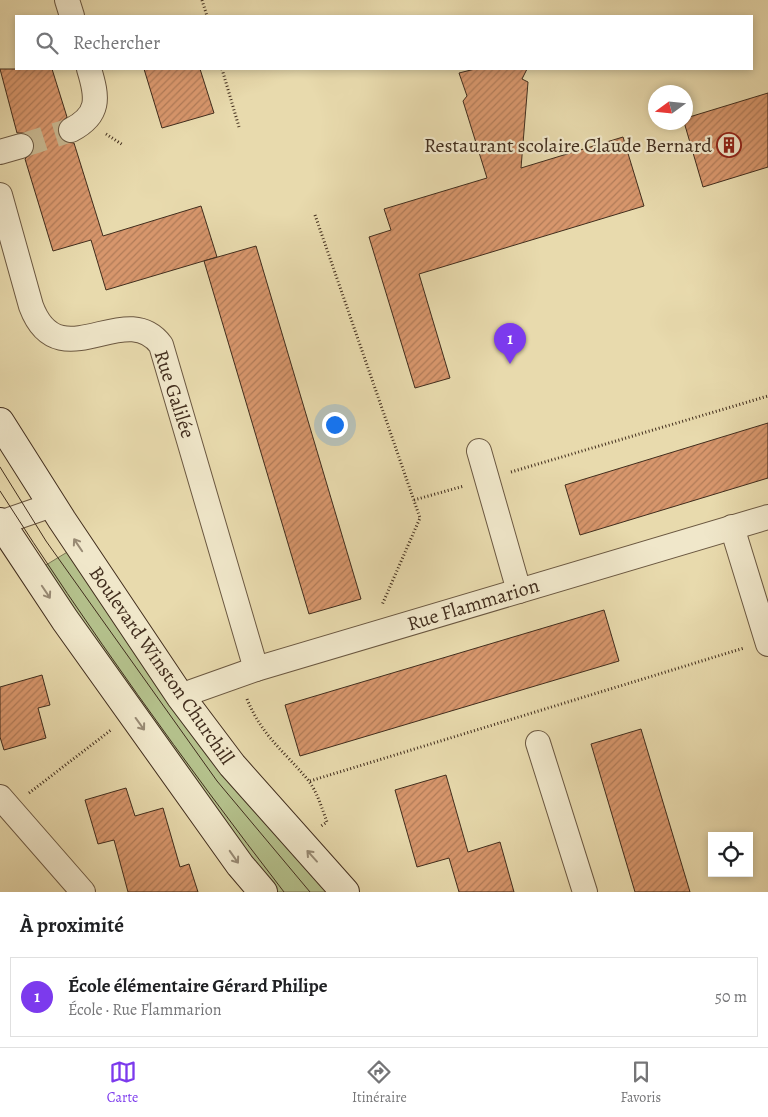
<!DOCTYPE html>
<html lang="fr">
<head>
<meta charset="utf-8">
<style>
	body { margin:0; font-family:Alegreya,serif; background:#f2f2f2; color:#202124 }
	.controls { position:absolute; right:15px; bottom:15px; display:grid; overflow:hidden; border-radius:0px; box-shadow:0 2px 8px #0003 }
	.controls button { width:45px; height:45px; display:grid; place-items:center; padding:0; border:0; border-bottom:1px solid #e0e0e0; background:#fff; color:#202124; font:25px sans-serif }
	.compass { position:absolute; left:648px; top:85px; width:45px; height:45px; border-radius:50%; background:#fff; box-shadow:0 2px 8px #0003; rotate:255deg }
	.you { position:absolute; left:334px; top:424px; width:18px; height:18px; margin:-12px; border:4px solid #fff; border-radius:50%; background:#1a73e8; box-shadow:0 0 0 8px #1a73e833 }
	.badge { display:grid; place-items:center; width:32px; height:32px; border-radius:50%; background:#7c3aed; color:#fff; font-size:16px; font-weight:700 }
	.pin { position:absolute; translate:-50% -41px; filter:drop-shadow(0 1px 2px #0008) }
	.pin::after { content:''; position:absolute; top:26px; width:18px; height:15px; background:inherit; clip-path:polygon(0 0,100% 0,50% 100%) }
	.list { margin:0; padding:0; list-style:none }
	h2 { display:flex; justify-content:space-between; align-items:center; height:65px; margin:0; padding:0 20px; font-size:21px }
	h2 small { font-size:16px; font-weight:400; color:#757577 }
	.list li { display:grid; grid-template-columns:32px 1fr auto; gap:15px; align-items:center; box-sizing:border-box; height:80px; margin:0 10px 10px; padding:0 10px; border:1px solid #e0e0e0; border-radius:0px }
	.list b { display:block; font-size:19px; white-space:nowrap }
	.list p { margin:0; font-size:16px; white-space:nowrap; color:#757577 }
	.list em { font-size:16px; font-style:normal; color:#757577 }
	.icon { flex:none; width:28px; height:28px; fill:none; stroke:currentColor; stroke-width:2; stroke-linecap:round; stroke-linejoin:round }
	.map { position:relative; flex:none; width:768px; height:892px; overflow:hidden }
	.search { position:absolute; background:#fff; box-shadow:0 2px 8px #0003; left:15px; right:15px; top:15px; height:55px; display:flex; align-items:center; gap:12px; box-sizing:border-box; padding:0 18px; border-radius:0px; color:#757577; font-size:19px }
	.sheet { height:155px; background:#fff }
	nav { display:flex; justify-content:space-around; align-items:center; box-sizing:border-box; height:70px; border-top:1px solid #e0e0e0; background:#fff; font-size:14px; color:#757577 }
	nav a { display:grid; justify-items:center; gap:2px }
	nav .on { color:#7c3aed }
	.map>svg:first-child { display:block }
</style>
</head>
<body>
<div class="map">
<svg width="768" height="892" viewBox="0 0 768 892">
	<defs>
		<pattern id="building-hatch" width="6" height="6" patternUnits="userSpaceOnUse" patternTransform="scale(1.25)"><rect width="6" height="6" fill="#d7966c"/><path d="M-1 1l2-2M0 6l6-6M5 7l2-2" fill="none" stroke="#b07b58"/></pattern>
	</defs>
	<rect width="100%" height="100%" fill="#e8daad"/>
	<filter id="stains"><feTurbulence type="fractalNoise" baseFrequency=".004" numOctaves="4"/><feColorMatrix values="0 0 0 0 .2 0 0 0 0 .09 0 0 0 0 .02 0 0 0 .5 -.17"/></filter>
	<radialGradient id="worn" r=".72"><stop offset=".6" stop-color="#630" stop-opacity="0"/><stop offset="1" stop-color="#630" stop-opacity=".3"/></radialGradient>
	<!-- grass -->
	<polygon fill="#b4c08b" stroke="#7a7654" points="69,551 329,892 277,892 175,758 41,568"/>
	<!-- building -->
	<g fill="url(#building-hatch)" stroke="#412d1d">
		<polygon points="0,69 52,69 67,117 59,124 59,137 65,142 74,143 103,236 201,206 217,257 106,290 91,240 53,251 25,159 34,150 34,142 25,133 17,133"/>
		<polygon points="144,69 200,69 214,113 162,128"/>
		<polygon points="475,69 527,69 522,79 528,82 521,168 623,137 644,206 419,274 450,378 415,388 369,237 391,230 384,209 487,178 463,101 467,96 459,73"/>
		<polygon points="768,93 768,167 703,187 684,122 686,118"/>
		<polygon points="256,246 361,599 309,614 204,261"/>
		<polygon points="768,423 768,478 580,535 565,485"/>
		<polygon points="604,610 619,661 300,756 285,705"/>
		<polygon points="42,675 50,705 38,708 46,738 4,750 0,737 0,687"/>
		<polygon points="641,729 690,892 635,892 591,744"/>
		<polygon points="446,775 468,852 500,842 514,892 459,892 449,858 417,867 395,790"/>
		<polygon points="126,788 135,816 163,808 180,867 189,864 198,892 128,892 114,840 98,844 85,800"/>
	</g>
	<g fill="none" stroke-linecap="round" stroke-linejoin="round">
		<!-- street-tunnel -->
		<polyline stroke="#c7b790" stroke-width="24" stroke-dasharray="24 12" stroke-linecap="butt" points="21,146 71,130"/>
		<defs>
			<g id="street">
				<polyline points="67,0 72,16"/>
				<path d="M71,130C100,115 98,98 89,69"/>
				<polyline points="0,152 21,146"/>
				<path d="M0,195L31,306C59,381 125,297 161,345L256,669"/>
				<polyline points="479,451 519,591"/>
				<polyline points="0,523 52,505"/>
				<polyline points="732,527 768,644"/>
				<polyline points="180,696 256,669 768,517"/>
				<polyline points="538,743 585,892"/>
				<polyline points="0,797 83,892"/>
			</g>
			<g id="secondary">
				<polyline points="0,422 62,520 180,696 232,765 345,892"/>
				<polyline points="0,522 65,620 240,865 263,892"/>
			</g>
		</defs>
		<!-- street casing -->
		<use href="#street" stroke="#6b5841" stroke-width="26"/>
		<!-- secondary casing -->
		<use href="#secondary" stroke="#412d1d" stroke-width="30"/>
		<!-- path -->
		<g stroke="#412d1d" stroke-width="3" stroke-dasharray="1 2.5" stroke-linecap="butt">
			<polyline points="202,0 207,16"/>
			<polyline points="222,69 239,127"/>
			<polyline points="106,134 123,145"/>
			<polyline points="315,215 420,518 382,605"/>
			<polyline points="511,472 768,396"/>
			<polyline points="414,500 464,486"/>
			<path d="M247,699C262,736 284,751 308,780C317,791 322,809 327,822L321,826"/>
			<polyline points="310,781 744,648"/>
			<polyline points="29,793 111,730"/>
		</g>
		<!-- street -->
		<use href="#street" stroke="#f0e7ca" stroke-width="24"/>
		<!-- secondary -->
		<use href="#secondary" stroke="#f0e7ca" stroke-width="28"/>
		<!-- tram -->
		<g stroke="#412d1d" stroke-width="1">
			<polyline points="0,467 46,541 217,781 310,892"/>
			<path d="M0,491C88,629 184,762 284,892"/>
		</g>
	</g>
	<!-- one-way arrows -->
	<defs><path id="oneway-shaft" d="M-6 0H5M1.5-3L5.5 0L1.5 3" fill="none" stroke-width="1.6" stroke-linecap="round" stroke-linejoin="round" transform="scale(1.25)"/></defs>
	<g stroke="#988a74">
		<use href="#oneway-shaft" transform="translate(78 545) rotate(-124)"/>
		<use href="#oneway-shaft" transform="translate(46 592) rotate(56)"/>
		<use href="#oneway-shaft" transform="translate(140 724) rotate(54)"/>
		<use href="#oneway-shaft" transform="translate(312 856) rotate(-132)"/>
		<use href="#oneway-shaft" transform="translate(234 857) rotate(55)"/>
	</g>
	<!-- icons -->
	<defs>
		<symbol id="building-ring" viewBox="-11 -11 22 22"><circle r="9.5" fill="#f0e7ca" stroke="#8f2418" stroke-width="1.5"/><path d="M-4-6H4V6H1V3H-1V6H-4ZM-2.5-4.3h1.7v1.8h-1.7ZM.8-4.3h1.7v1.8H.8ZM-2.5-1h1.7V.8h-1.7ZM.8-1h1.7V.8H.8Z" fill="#8f2418"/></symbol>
	</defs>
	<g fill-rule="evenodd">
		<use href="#building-ring" x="715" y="131" width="28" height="28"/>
	</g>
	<g text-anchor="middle" stroke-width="4.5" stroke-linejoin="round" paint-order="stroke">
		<!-- poi labels -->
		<g font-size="20" fill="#412d1d" stroke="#f0e7ca" text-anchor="end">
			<text x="712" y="152">Restaurant scolaire Claude Bernard</text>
		</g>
		<!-- street labels -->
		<g font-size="20" fill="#412d1d" stroke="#f0e7ca">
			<text transform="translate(175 394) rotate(72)" y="7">Rue Galilée</text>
			<text transform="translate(473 604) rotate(-17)" y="7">Rue Flammarion</text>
			<text transform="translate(162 665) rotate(55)" y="7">Boulevard Winston Churchill</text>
		</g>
	</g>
	<rect width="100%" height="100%" filter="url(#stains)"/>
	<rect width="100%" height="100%" fill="url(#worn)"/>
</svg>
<div class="controls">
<button><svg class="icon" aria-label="locate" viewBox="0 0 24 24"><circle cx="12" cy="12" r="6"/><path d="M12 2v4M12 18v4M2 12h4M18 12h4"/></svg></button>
</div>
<svg class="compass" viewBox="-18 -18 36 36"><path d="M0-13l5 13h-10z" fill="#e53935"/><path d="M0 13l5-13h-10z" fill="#757577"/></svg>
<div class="you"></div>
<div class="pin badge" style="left:510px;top:364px">1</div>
<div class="search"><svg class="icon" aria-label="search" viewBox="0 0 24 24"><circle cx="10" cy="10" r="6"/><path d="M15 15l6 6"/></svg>Rechercher</div>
</div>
<section class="sheet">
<h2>À proximité<small></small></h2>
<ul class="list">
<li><span class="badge">1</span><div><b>École élémentaire Gérard Philipe</b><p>École · Rue Flammarion</p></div><em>50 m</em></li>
</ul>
</section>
<nav>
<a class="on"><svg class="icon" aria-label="map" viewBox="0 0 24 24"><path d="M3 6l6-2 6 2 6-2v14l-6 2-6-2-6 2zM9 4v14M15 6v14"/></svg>Carte</a>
<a><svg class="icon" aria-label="directions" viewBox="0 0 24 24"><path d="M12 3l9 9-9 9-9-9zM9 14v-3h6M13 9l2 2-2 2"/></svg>Itinéraire</a>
<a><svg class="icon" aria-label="saved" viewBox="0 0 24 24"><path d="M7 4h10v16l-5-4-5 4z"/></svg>Favoris</a>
</nav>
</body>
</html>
